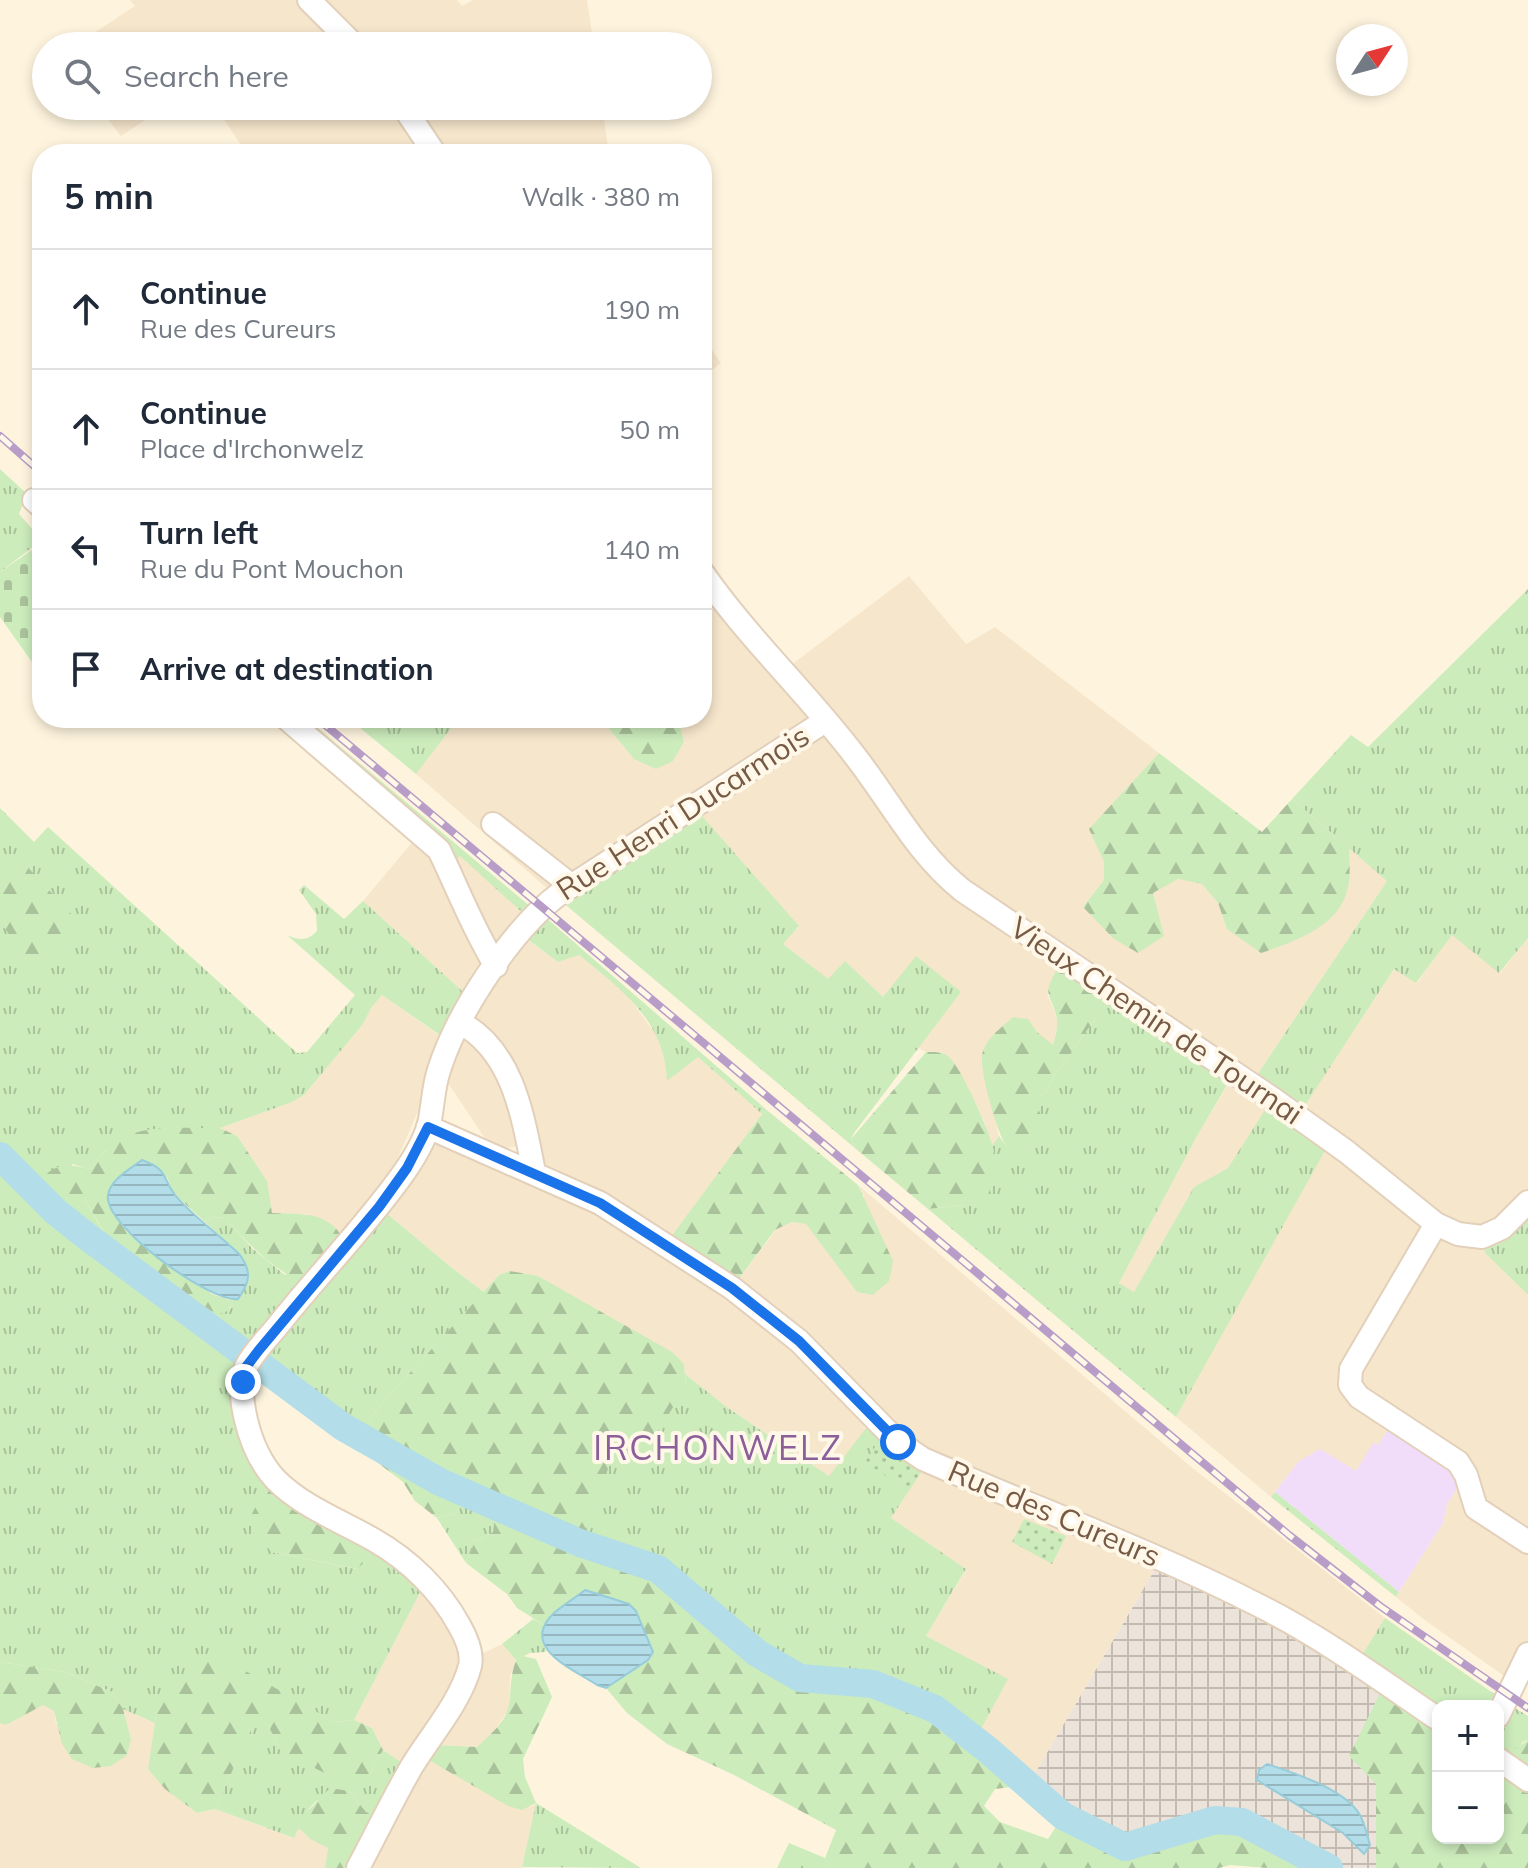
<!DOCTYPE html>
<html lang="en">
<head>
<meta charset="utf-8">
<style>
	body { margin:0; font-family:Mulish,sans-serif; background:#f6f6f7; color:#1f2937 }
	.controls { position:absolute; right:24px; bottom:24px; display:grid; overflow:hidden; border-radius:16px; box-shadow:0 4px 12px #0003 }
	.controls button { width:72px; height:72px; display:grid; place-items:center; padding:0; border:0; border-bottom:2px solid #e0e1e3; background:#fff; color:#1f2937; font:40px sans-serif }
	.compass { position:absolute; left:1336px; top:24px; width:72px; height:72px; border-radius:50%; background:#fff; box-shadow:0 4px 12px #0003; rotate:54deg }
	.stop { position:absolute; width:24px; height:24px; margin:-18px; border:6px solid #1a73e8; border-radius:50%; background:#fff }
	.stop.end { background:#1a73e8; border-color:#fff; box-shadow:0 2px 8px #0008 }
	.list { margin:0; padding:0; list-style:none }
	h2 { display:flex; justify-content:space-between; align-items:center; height:104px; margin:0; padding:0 32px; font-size:34px }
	h2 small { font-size:26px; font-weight:400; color:#747a83 }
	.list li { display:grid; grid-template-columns:52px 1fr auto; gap:24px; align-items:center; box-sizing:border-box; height:120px; padding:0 32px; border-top:2px solid #e0e1e3 }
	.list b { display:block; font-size:30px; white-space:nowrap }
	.list p { margin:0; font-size:26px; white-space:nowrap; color:#747a83 }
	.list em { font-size:26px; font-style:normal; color:#747a83 }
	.icon { flex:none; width:44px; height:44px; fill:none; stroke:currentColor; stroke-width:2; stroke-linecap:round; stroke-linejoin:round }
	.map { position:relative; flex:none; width:1528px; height:1868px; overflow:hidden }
	.search { position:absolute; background:#fff; box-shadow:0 4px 12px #0003; left:32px; top:32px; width:680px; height:88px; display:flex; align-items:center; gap:20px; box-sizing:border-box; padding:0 28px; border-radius:44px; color:#747a83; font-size:30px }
	.panel { position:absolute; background:#fff; box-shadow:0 4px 12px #0003; left:32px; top:144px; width:680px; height:584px; border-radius:32px }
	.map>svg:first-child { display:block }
</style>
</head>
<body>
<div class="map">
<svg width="1528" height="1868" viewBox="0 0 1528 1868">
	<defs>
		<pattern id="industrial-grid" width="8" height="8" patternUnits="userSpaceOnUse" patternTransform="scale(2)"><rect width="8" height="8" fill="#ece4db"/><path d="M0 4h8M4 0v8" fill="none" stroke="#c4bcb3"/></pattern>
		<pattern id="grass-tufts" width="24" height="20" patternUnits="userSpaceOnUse" patternTransform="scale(2)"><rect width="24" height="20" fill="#ccecbc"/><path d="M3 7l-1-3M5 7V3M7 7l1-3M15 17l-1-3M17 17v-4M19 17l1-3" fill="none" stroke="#aac29b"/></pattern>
		<pattern id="forest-firs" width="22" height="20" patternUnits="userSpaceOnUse" patternTransform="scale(2)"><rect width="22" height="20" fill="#ccecbc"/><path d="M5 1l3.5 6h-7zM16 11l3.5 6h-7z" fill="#aac29b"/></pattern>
		<pattern id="cemetery-stones" width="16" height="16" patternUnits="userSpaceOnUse" patternTransform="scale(2)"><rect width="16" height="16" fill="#ccecbc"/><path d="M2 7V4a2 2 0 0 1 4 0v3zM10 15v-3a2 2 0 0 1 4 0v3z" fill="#aac29b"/></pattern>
		<pattern id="garden-dots" width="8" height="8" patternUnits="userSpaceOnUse" patternTransform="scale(2)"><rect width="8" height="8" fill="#ccecbc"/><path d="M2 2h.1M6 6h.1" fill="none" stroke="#aac29b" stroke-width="1.8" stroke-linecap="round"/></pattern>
		<pattern id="water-rules" width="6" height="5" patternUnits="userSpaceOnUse" patternTransform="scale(2)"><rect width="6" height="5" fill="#b2dde9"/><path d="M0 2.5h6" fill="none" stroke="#95b6bf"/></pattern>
	</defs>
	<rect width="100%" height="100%" fill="#fef4de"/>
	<!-- residential -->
	<g fill="#f6e6cc" fill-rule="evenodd">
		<polygon points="130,0 457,0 462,6 473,0 587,0 594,46 74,46 135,6"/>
		<polygon points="98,106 166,106 121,136"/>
		<polygon points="215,106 602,106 609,154 247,154"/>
		<polygon points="702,335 721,363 702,378"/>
		<polygon points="702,572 783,671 909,576 966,644 995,627 1159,753 1090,829 1104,862 1104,880 1083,907 1158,919 1153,892 1178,879 1202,884 1218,903 1227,929 1348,887 1349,848 1387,881 1251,1084 1273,1099 1228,1168 1194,1187 1134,1293 1119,1283 1197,1136 1234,1074 1047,993 1058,1021 1053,1046 1037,1032 1028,1020 996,1032 985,1046 981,1059 999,1136 991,1147 984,1121 967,1085 941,1052 926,1052 918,1048 961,992 883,997 845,962 828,980 782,943 799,927 550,891 416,774 459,718 526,718 542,722 547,718 600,718 634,759 673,761 684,742 678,718 702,718"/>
		<path d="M419,834L452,864L460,855L525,915L519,933L528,940L558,962L579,955L624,991L660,1040L666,1061L667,1080L698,1057L762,1114L666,1245L732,1288L776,1230L792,1222L806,1224L857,1291L864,1196L858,1185L1190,1466L1385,1618L1357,1663L1161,1559L1028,1785L975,1740L1007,1679L926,1636L966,1570L891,1518L927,1462L829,1476L728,1408L685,1374L684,1364L499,1275L484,1292L452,1268L379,1207L347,1246L307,1214L272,1213L250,1157L237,1136L220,1128L292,1102L304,1095L363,1024L371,1008L382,995L449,1042L472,1000L363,901ZM446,1080L488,1143L500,1148L518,1147L552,1187L441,1142L435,1144L413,1170L397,1160L425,1095Z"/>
		<polygon points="1451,934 1500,973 1528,938 1528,1202 1485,1253 1528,1295 1528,1647 1507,1678 1426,1621 1396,1597 1443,1523 1447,1504 1461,1482 1374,1443 1356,1471 1298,1462 1271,1497 1176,1417 1330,1140 1297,1116 1395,968 1417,983"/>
		<polygon points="426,1581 469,1647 484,1653 502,1644 516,1660 510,1677 509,1709 492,1734 478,1747 436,1745 531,1807 536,1803 522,1868 358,1868 410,1769 383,1750 372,1728 354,1720"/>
		<polygon points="42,1704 54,1711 56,1724 131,1739 123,1709 155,1723 148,1769 166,1789 197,1813 215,1809 293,1838 299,1828 310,1839 328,1848 325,1868 0,1868 0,1723 7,1725"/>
	</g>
	<!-- industrial -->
	<polygon fill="url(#industrial-grid)" points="1161,1559 1385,1683 1376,1784 1376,1868 1329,1868 1241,1822 1215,1820 1125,1847 1063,1816 1028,1785"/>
	<!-- education -->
	<polygon fill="#f1dcfa" points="1395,1419 1448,1454 1461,1482 1447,1504 1443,1523 1399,1592 1275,1492 1298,1462 1320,1449 1356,1471 1373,1443 1378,1445"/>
	<!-- grass -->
	<g fill="url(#grass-tufts)">
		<polygon points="0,469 27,494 19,514 42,540 0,572"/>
		<path d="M1528,589V938L1499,973L1452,935L1416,983L1394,969L1298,1116L1331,1140L1176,1417L928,1209L965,1205L996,1160L991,1147L999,1136C1009,1152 1016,1152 1034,1148L1033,1097L1046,1093L1055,1074L1115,992L1234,1073L1197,1136L1119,1283L1134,1292L1194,1187L1228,1168L1272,1099L1251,1084L1387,881L1292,799L1351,735L1368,747Z"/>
		<polygon points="286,718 306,718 532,908 525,915 460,856 451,864"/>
		<polygon points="348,718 459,718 416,774"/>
		<polygon points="693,806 799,926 783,944 828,979 845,961 883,997 916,956 961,992 854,1133 851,1139 856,1149 561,901"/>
		<path d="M0,808L34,842L48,827L297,1053L307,1052L355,995L287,935C300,941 307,941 317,931L316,914L299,890L304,885L344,919L363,901L472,1000L450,1042L382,995L371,1008L363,1024L304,1095L292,1102L220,1128L151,1130L105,1151L89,1169L72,1164L70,1212L86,1201L105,1235L230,1309L232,1304L229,1300L238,1299L240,1255L205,1222L216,1217L225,1218L252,1248L285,1275L379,1207L452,1268L484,1292L377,1409L368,1422V1441L343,1427L253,1358L237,1382L273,1477L272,1552L356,1569L376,1541L426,1581L354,1720L334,1722L284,1694L156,1715L155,1723L123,1709L112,1692L65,1672L0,1662Z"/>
		<path d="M544,916L768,1111L762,1114L698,1057L667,1081C665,1021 622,990 579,955L558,962L519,933Z"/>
		<polygon points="1528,1202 1528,1295 1485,1253 1482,1237"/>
		<polygon points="685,1374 728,1408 829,1476 874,1418 928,1461 891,1518 966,1569 926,1636 1008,1679 975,1740 935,1709 873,1684 800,1678 757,1653 691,1596 580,1543 609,1465 629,1462 686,1387"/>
		<polygon points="1275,1492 1399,1592 1396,1597 1271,1497"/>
		<polygon points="470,1495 501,1509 495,1516 493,1532 475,1541 466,1563 437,1518 455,1514"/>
		<polygon points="1385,1618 1503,1700 1498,1706 1438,1706 1357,1663"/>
		<polygon points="533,1619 544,1625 543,1640 546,1652 530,1653 516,1660 502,1644"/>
		<path d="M1510,1705L1528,1716V1740L1523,1742L1511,1757L1501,1752C1498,1733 1501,1721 1510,1705Z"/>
		<path d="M256,1718L268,1725L281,1752L368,1777L383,1750L411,1769L378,1816L366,1812L349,1791C308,1798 312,1804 294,1838L215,1809Z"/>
		<polygon points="536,1803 641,1868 522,1867"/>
		<polygon points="789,1843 825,1858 830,1868 777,1868"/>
	</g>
	<!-- forest -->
	<g fill="url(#forest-firs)">
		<polygon points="600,718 678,718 684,742 673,761 656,769 634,759"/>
		<path d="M1159,753L1262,832L1292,799L1349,848C1349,860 1351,875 1348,887C1340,927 1295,941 1261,953L1227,929L1218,903L1202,884L1178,879L1153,893L1164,936L1138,953L1114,939L1083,907L1104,880V862L1089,829Z"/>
		<polygon points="19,858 74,917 74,927 38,960 24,959 0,920 0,872"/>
		<path d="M1072,964L1115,992L1055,1074L1046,1093L1033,1097C1042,1116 1048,1129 1034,1148C1027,1150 1017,1153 1010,1150C999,1144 979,1068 982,1055C985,1039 1001,1028 1013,1017L1028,1019L1037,1032L1053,1045C1055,1037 1058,1027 1057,1019C1051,992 1041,998 1057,969Z"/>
		<path d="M926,1052C935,1052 942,1051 949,1057C963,1070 995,1142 996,1161C996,1171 991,1183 989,1192L965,1205L928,1209L856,1149L851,1139Z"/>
		<polygon points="768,1111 858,1185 893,1261 889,1281 873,1295 857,1292 806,1224 792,1222 775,1230 732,1288 665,1245 762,1114"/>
		<path d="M220,1128L237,1136L267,1181L272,1213C305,1214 332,1211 347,1246L308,1285C273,1270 250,1246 225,1218L216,1217L205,1222L174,1194L167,1177L121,1175L108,1194L127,1232L212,1294L229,1300L233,1304L224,1314L211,1311L105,1234L86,1201L70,1213L55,1211L39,1195L40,1180C55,1164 68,1163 89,1169C98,1158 108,1147 121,1139C147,1123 189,1129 220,1128Z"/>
		<polygon points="510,1271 538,1276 672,1352 684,1364 686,1387 649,1445 629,1462 609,1466 581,1543 658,1569 757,1653 800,1678 873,1684 935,1709 1028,1785 995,1789 984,1806 1000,1822 1048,1839 1063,1816 1125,1847 1215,1820 1242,1822 1329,1868 1267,1868 1230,1865 1219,1868 830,1868 825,1858 836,1830 734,1775 667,1744 627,1713 606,1688 648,1660 554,1613 544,1625 517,1608 507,1594 466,1563 475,1541 493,1532 495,1516 501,1509 470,1495 455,1514 437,1518 415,1501 403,1482 373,1459 368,1441 368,1422 377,1409 499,1275"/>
		<polygon points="279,1483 376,1541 371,1556 357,1569 272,1552 252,1532 251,1516 264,1489"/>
		<polygon points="213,1652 334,1722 354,1720 372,1728 383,1750 368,1777 331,1776 281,1752 268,1725 256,1719 215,1809 197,1813 165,1789 148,1769 156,1715 176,1683"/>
		<path d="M523,1656L536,1659L552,1697L523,1759L525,1777L536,1803L522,1810L508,1806L427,1759L436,1745L477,1747C489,1736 506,1722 509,1705C511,1689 510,1676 516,1660Z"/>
		<polygon points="0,1662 65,1672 112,1692 123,1709 131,1739 127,1755 111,1766 93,1768 72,1759 62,1744 54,1711 43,1705 6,1725 0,1723"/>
		<polygon points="1385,1683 1438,1719 1438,1838 1498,1838 1498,1759 1511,1757 1515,1749 1528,1740 1528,1868 1376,1868 1376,1784 1349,1756"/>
		<polygon points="330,1788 349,1791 366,1812 378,1816 358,1868 325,1868 328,1848 310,1839 299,1828 303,1816"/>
	</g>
	<!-- cemetery -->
	<polygon fill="url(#cemetery-stones)" points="42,543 42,676 0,617 0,572"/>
	<!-- garden -->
	<g fill="url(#garden-dots)">
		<polygon points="878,1442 922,1470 909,1491 865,1462"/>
		<polygon points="1024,1519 1066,1536 1052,1564 1012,1542"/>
	</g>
	<!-- water -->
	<g fill="url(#water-rules)" stroke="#97ccdb" stroke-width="2">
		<path d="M142,1160C169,1170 161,1176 175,1195C188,1212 223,1238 240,1255C252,1272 250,1282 238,1299C211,1303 103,1226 108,1195C111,1179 130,1169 142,1160Z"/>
		<path d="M585,1590L629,1604L636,1611L653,1652L648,1660L606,1688L597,1685C573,1669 518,1647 554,1613C563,1605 575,1598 585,1590Z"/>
		<path d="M1267,1764C1294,1773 1345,1789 1360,1815C1365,1824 1367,1835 1370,1845L1364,1854L1343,1833L1257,1780L1259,1770Z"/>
	</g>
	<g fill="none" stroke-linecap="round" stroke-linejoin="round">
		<!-- river -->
		<polyline stroke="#b2dde9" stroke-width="28" points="0,1156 55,1211 85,1235 343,1427 440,1482 580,1543 658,1569 757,1653 800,1678 873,1684 935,1709 988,1750 1063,1816 1125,1847 1215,1820 1242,1822 1329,1868"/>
		<defs>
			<g id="minor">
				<polyline points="309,0 355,46"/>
				<polyline points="403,106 435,154"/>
				<polyline points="34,500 42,507"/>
				<path d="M702,572C747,637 807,693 855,756C891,802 916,853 962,890L1273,1099L1347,1152L1436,1224L1458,1234L1482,1237L1502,1228L1528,1202"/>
				<path d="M286,718L439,850C458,889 473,929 496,966"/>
				<polyline points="493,824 572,886"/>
				<path d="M461,1023C514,1052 523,1118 534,1172"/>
				<path d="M428,1127L600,1203L732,1288L799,1341L898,1442L923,1459C1035,1508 1150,1550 1258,1605C1322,1637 1379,1679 1438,1719"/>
				<polyline points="1436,1224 1351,1369 1350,1385 1359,1397 1458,1462 1466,1475 1476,1508 1528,1542"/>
				<polyline points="1498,1716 1528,1654"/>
				<polyline points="1498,1759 1528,1780"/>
				<path d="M358,1868C376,1834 393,1799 412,1766C431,1735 461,1701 470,1666C473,1652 466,1637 459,1625C440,1590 409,1560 374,1540C341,1521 303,1507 276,1480C261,1464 251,1441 246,1420C242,1403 239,1384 246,1367C254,1351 269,1337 280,1323C319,1274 363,1229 400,1178C411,1163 424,1142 429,1124C433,1107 433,1088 439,1070C457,1013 513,927 562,892L825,721"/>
			</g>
		</defs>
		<!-- minor casing -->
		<use href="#minor" stroke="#e2d0ba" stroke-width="26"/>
		<!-- minor -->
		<use href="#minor" stroke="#fff" stroke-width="22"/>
		<defs>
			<g id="rail">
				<polyline points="0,436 42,473"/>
				<polyline points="317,718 1289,1535 1380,1606 1528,1708"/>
			</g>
		</defs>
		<!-- rail casing -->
		<use href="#rail" stroke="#b79dc7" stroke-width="8"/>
		<!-- rail -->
		<use href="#rail" stroke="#fff7e7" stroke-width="5" stroke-dasharray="15" stroke-linecap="butt"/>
	</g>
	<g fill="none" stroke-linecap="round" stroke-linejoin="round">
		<!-- route -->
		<polyline stroke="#1a73e8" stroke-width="10" points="243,1382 246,1367 259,1350 379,1207 407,1168 428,1127 600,1203 732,1288 799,1341 898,1442"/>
	</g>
	<g text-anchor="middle" stroke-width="8" stroke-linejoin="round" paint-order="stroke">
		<!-- street labels -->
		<g font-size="30" fill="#765a45" stroke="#fff7e7">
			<text transform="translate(683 813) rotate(-33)" y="10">Rue Henri Ducarmois</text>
			<text transform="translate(1156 1021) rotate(34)" y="10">Vieux Chemin de Tournai</text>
			<text transform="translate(1054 1514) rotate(23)" y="10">Rue des Cureurs</text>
		</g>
		<!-- quarter labels -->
		<g font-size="34" letter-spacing="2" fill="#8b5f9a" stroke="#fff7e7">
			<text x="718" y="1460">IRCHONWELZ</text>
		</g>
	</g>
</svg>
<div class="controls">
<button>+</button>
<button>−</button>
</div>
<svg class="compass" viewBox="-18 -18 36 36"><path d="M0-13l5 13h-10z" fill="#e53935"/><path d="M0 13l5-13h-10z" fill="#747a83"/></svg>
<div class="stop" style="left:898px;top:1442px"></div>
<div class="stop end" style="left:243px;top:1382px"></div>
<div class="search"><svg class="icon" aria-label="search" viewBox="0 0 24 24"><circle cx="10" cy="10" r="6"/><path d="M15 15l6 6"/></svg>Search here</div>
<section class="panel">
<h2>5 min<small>Walk · 380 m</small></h2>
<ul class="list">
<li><svg class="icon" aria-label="ahead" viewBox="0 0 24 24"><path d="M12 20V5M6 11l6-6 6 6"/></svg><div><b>Continue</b><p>Rue des Cureurs</p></div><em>190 m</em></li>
<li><svg class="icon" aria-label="ahead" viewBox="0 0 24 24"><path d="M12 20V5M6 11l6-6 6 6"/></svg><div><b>Continue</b><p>Place d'Irchonwelz</p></div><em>50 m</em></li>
<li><svg class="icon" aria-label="left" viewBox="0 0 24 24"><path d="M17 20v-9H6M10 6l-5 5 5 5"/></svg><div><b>Turn left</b><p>Rue du Pont Mouchon</p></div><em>140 m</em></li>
<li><svg class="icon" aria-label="arrive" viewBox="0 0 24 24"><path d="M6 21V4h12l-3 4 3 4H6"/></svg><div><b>Arrive at destination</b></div></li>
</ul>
</section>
</div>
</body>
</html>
